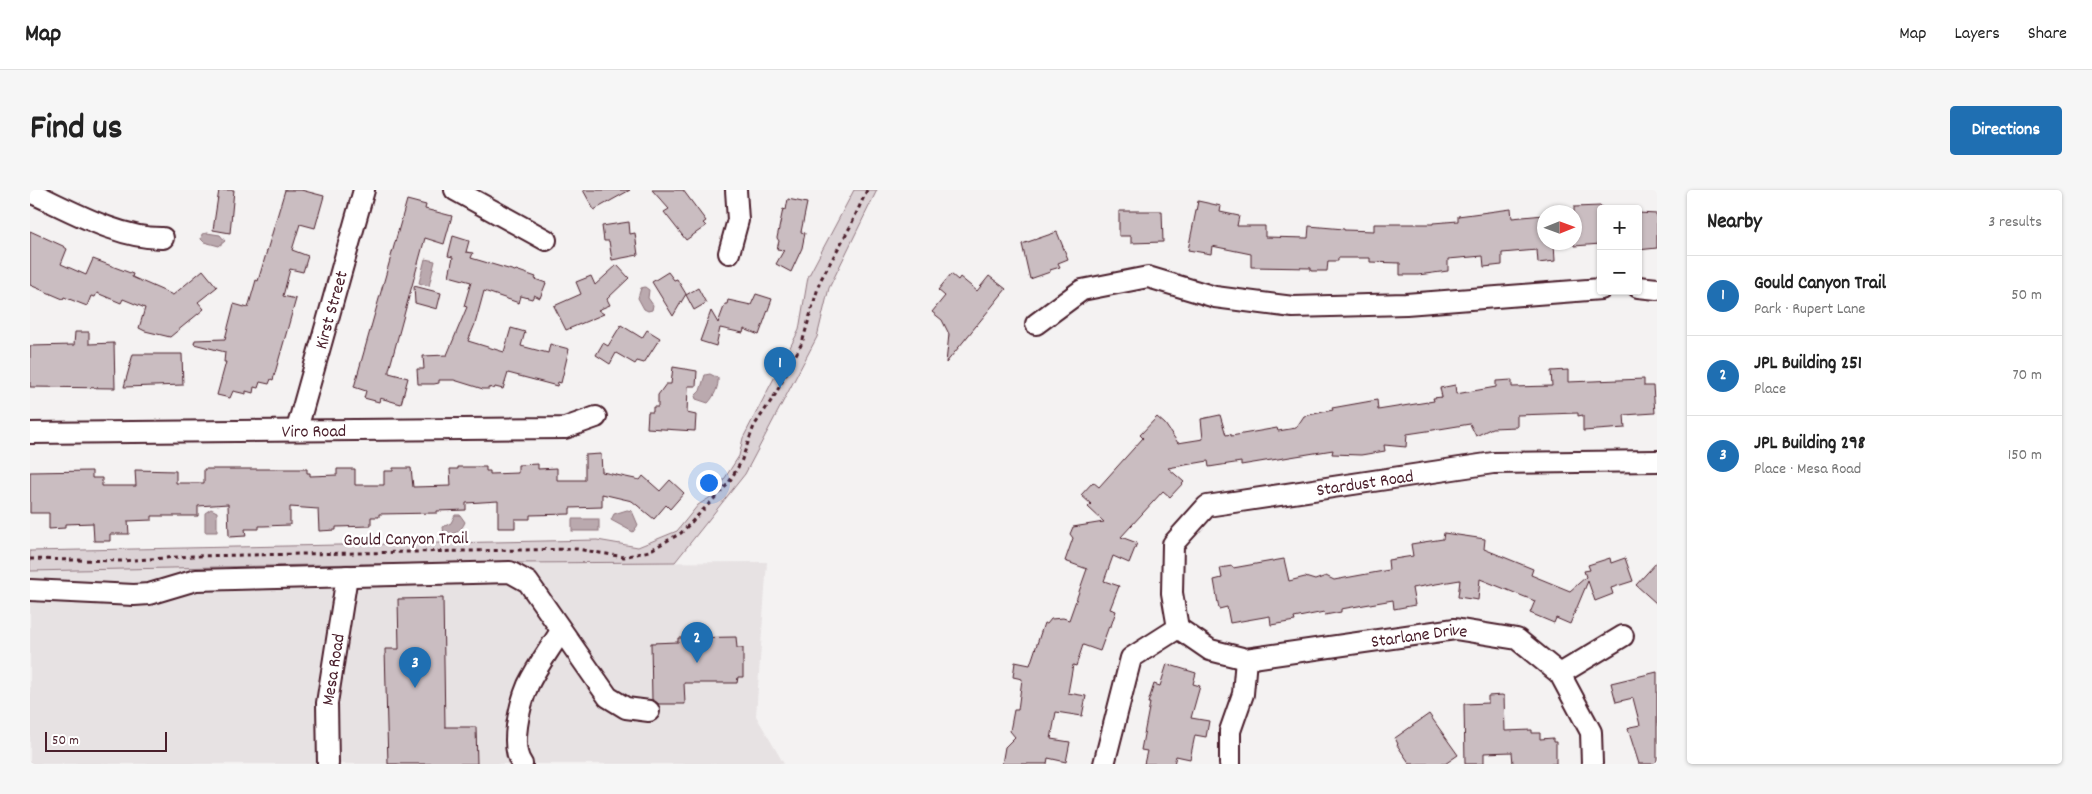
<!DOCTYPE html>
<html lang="en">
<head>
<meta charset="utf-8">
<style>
	body { margin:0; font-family:Dekko,sans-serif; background:#f6f6f6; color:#222 }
	.controls { position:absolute; right:15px; top:15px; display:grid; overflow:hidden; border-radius:5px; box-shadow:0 1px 4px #0004 }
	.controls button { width:45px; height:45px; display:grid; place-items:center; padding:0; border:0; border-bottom:1px solid #e0e0e0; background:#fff; color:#222; font:25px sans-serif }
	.compass { position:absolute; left:1507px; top:15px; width:45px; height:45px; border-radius:50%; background:#fff; box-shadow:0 1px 4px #0004; rotate:89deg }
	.scale { position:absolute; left:15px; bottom:12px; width:122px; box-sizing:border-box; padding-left:5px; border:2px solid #4a1f2b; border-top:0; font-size:14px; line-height:18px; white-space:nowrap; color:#4a1f2b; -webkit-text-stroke:4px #fff; paint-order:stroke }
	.you { position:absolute; left:678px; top:292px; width:18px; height:18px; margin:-12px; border:4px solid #fff; border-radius:50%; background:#1a73e8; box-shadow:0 0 0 8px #1a73e833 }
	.badge { display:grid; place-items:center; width:32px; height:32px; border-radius:50%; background:#1f6fb2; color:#fff; font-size:16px; font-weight:700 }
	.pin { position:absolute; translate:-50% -41px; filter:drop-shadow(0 1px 2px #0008) }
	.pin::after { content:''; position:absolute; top:26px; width:18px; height:15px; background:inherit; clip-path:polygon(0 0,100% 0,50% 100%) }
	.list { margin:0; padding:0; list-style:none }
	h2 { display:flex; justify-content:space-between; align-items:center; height:65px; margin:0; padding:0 20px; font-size:21px }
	h2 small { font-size:16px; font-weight:400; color:#767676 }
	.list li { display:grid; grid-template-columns:32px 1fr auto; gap:15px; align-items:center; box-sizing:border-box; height:80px; padding:0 20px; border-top:1px solid #e0e0e0 }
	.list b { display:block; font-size:19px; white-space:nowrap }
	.list p { margin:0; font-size:16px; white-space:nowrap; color:#767676 }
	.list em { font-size:16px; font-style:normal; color:#767676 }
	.map { position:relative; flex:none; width:1627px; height:574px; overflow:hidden; border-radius:5px }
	header { display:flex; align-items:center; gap:30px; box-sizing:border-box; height:70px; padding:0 25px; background:#fff; border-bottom:1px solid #e0e0e0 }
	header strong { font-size:24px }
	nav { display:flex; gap:28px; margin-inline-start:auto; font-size:18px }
	.intro { display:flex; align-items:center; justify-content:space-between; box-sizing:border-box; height:120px; padding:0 30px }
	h1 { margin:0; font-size:35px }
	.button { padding:12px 22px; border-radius:5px; background:#1f6fb2; color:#fff; font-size:18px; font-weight:700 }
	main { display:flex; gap:30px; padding:0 30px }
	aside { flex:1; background:#fff; border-radius:5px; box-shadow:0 1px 4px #0004 }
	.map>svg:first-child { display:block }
</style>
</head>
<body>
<header>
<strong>Map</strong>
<nav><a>Map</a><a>Layers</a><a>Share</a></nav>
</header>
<div class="intro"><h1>Find us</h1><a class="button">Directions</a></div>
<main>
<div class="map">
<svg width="1627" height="574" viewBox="0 0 1627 574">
	<rect width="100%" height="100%" fill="#f4f2f2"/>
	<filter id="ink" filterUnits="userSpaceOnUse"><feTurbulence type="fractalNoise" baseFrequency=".02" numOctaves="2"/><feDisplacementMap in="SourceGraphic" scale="10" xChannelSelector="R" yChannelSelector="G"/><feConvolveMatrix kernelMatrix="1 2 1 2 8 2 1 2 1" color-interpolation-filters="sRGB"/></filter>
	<g filter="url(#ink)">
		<!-- built -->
		<polygon fill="#e7e2e3" points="737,372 726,526 754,574 0,574 0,380 329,374"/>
		<!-- green -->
		<polygon fill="#dbd2d5" stroke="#927880" points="824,0 847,0 799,98 787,147 715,284 645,372 329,374 0,381 0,361 567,350 608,357 647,341 668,315 684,305 709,266 713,248 769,140 778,87"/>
		<!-- water -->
		<g fill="#baa9ae" stroke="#8d727a">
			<polygon points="177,43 190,45 195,51 189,56 174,52 171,49 172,44"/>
			<polygon points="395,69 405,71 399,96 389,93"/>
			<polygon points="615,97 619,100 618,108 623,115 622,120 618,121 614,119 608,108 611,98"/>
			<path d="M680,184L688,188C689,196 684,207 678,213L666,209L665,206L670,201L675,185Z"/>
			<polygon points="181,319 187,322 187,342 175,342 175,323"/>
			<polygon points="597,320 602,321 608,335 603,342 581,330 584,324"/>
			<path d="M425,325H430L435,332C431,342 424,345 414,345L413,337L421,333Z"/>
			<rect x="542" y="329" width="27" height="12"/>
		</g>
		<!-- building -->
		<g fill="#cabdc1" stroke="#4a1f2b">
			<polygon points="189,0 204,0 200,43 183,40"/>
			<polygon points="255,0 271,0 294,6 285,38 270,34 262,60 278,66 273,82 260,79 253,106 266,109 243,190 241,189 239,194 230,192 228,198 224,197 223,203 216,201 216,204 203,201 200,208 187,205 196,172 194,172 195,162 164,154 165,150 195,149 204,114 218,118 226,90 228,91"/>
			<polygon points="553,0 600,0 564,20"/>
			<polygon points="622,0 653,0 676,31 673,33 676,36 656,50 634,22 639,19"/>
			<polygon points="758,9 777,13 771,42 775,43 772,58 761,82 746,74 754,60 747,59 749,51 747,48 753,19 756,20"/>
			<polygon points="377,10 396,15 395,19 422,26 414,54 395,48 359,180 359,183 378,188 371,214 350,208 349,212 334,208 336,201 324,197"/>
			<polygon points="1168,11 1191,16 1190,22 1209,26 1207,36 1235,36 1235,47 1278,48 1279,36 1314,39 1314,40 1344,41 1344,34 1403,34 1403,33 1428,31 1428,26 1481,19 1482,28 1514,25 1514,52 1524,52 1525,71 1508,73 1507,60 1472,63 1472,75 1454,77 1453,66 1418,69 1418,81 1388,85 1370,85 1370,73 1340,72 1340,68 1308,68 1308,71 1298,71 1297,81 1281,81 1281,78 1221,77 1221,64 1182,56 1181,64 1158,60"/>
			<polygon points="1571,16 1571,54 1544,56 1544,17"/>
			<polygon points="1089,21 1132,21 1133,52 1101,53 1101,46 1089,46"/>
			<polygon points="1608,23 1627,24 1627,58 1608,60"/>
			<polygon points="599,32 600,44 605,43 608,65 582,70 579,51 574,51 572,36"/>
			<polygon points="0,41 33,56 37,59 31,74 56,85 63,69 103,84 102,87 143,105 173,80 187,97 168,112 174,119 140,147 115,141 109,138 115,118 93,109 91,113 67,103 65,107 61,106 57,116 34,107 33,109 0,95"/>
			<polygon points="1027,42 1038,69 1028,73 1030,77 1020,80 1020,82 1000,89 992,54"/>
			<polygon points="423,46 439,51 436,62 443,63 441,68 485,81 486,80 506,87 505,89 516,93 510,108 504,105 502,109 491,106 489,113 454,101 445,134 438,151 474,162 481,138 495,142 491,156 518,163 520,154 539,159 531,193 528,192 527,196 478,183 473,199 465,197 464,199 459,197 459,199 453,199 424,190 409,190 409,193 404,194 388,194 387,179 394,179 393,166 417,165 437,117 434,116 441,92 419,86 423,67 418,66"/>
			<polygon points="587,75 599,88 577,109 580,115 568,120 574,124 536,140 524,116 551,104 546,92 561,86 565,95"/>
			<polygon points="638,82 644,90 647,89 656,104 643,126 622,92"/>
			<polygon points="921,84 928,90 930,87 947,101 959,86 976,99 916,173 919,144 912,130 902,122 915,106 908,100"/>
			<polygon points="384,96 411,103 407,119 385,113"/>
			<polygon points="668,98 676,113 664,120 656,105"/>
			<polygon points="726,104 742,109 729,145 714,139 713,143 690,138 686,156 670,151 681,121 688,133 695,114 697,114 698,110 721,115"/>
			<polygon points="591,135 612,148 617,140 630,148 614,173 607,171 605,174 586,163 580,174 566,165 573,153 578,156"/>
			<polygon points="45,142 59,142 59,154 84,153 85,198 0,197 0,156 44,155"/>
			<polygon points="103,164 152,164 153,195 94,197"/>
			<polygon points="643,177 667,181 666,196 658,196 657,223 666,225 665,241 617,238 618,222 623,222 623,217 628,217 628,205 636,194 641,194"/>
			<polygon points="1538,180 1538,192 1614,189 1614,196 1623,196 1625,223 1594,225 1595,238 1553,241 1553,225 1548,226 1548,223 1487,225 1487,237 1462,238 1446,246 1440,234 1397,241 1377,244 1376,257 1354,255 1355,261 1331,265 1302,264 1303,260 1211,275 1211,272 1179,277 1178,271 1138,278 1154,292 1140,307 1133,301 1091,347 1107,353 1099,373 1083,366 1074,391 1089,396 1080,419 1086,421 1081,436 1079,436 1070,461 1053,455 1046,476 1043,475 1038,503 1056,506 1052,526 1026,522 1021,549 1040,552 1036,572 1018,568 1017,574 972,574 975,557 985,547 980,541 984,520 988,520 992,489 983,487 985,472 1000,475 1014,433 1017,434 1021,429 1033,428 1039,430 1057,379 1035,371 1043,348 1040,344 1043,337 1074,332 1058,317 1061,314 1051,305 1063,292 1069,297 1113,248 1110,245 1127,227 1135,234 1148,253 1173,249 1171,229 1190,225 1196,245 1201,244 1201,246 1247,238 1248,241 1266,238 1274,226 1303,220 1302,218 1347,210 1348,220 1404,211 1403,208 1412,207 1410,198 1425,195 1426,204 1466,197 1466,191 1482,190 1482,197 1522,196 1521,181"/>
			<polygon points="571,264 572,282 610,290 613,286 630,301 640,290 654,303 640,319 636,315 624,329 602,311 572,304 572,317 540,318 540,324 500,325 500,329 485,329 485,338 468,338 468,311 436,313 436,320 407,321 407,323 349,324 349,327 341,327 341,336 306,337 306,340 289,341 288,319 260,317 260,335 233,336 229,336 229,339 215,339 216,346 199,347 198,314 168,316 168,326 122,326 122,330 98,331 99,344 80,344 80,351 64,351 63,333 35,334 35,338 19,339 19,323 0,323 0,282 62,281 62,288 72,288 72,296 106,296 105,280 146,281 146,293 174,293 174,279 277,279 277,283 280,283 280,286 307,285 307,279 325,279 325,295 354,295 354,281 363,281 363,278 381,278 383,297 421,296 420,279 428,279 428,277 456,277 456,281 460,281 460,284 488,283 488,275 508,274 508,279 527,278 527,290 555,290 555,265"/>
			<polygon points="1414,343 1455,349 1454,359 1503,379 1501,385 1540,401 1556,387 1554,381 1560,380 1558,375 1580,368 1581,373 1595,368 1603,391 1581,398 1583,404 1565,411 1558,391 1540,434 1526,428 1524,433 1500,423 1505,411 1450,389 1448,410 1428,407 1430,390 1382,398 1385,415 1364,419 1363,410 1311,419 1311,422 1295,425 1294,422 1264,428 1265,431 1241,435 1240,426 1200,433 1197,417 1189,419 1184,390 1192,388 1190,378 1202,376 1203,378 1254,369 1259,391 1275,387 1285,390 1296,386 1304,390 1359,380 1358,370 1383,366 1381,354 1413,349"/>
			<polygon points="1627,372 1627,414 1606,395"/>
			<polygon points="413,408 415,537 446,537 447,574 358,574 355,459 369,459 368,409"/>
			<polygon points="706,447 707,458 713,458 713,487 708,487 707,493 654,493 655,514 629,514 622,510 621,453 648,452 648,448"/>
			<polygon points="1137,474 1166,483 1163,494 1170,496 1161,528 1179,531 1176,547 1165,545 1160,569 1146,566 1144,574 1114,574 1117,561 1111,560 1120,513 1118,513 1124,494 1130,496"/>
			<polygon points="1627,482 1627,574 1609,574 1598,539 1600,537 1610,535 1603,508 1586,512 1581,493"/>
			<polygon points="1472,505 1474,506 1475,541 1502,540 1502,543 1510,543 1510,549 1523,548 1523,552 1526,552 1526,574 1483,574 1482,562 1454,563 1454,574 1435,574 1434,514 1458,513 1458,506"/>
			<polygon points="1399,524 1428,565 1415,574 1380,574 1367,555 1368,554 1365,548"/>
		</g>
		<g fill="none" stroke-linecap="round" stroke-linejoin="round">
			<defs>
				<g id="minor">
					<polyline points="425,0 516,50"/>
					<path d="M0,2C40,20 89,49 133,48"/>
					<polyline points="699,63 708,30 706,0"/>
					<polyline points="1608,97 1627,99"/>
					<polyline points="1006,134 1052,100 1118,87 1185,107 1263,117 1376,114 1571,99"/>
					<path id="s1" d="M267,239L334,0"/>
					<path id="s2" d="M0,243L535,238L566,227"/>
					<polyline points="0,400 104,405 119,404 166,390 480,382 498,392 578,507 596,518 619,521"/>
					<path id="s3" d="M1148,438L1142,403L1143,354L1177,316L1463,273L1627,271"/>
					<path id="s4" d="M1148,438L1180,460L1216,469L1425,439L1487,449L1530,484L1561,542L1562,574"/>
					<polyline points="1530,484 1593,446"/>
					<path id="s5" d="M298,574L297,513L317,386"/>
					<path d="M492,574C479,557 490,514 498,495C507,476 520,459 531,441"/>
					<polyline points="1074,574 1101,468 1148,438"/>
					<polyline points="1200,574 1200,541 1213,504 1216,469"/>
				</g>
			</defs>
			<!-- minor casing -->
			<use href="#minor" stroke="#4a1f2b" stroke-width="24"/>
			<!-- path -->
			<polyline stroke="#4a1f2b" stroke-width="3" stroke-dasharray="4 4" stroke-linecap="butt" points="0,369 91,371 163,366 547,359 594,367 619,361 651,343 698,294 711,272 724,236 745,205 772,153 790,91 820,37 837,0"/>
			<!-- minor -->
			<use href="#minor" stroke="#fff" stroke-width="20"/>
		</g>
	</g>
	<g text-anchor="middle" stroke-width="5" stroke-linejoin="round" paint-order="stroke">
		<!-- street labels -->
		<g font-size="18" fill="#4a1f2b" stroke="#fff">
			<text dy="6" stroke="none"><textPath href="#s1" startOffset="124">Kirst Street</textPath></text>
			<text dy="6" stroke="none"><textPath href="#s2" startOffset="284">Viro Road</textPath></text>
			<text dy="6" stroke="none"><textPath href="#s3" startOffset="295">Stardust Road</textPath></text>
			<text transform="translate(376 348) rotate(-1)" y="6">Gould Canyon Trail</text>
			<text dy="6" stroke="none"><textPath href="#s4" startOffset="251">Starlane Drive</textPath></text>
			<text dy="6" stroke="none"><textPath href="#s5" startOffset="95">Mesa Road</textPath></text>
		</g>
	</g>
</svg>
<div class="controls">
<button>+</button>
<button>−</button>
</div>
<svg class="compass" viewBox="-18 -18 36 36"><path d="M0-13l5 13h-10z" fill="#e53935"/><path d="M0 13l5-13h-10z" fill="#767676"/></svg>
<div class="scale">50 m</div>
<div class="you"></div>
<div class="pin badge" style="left:750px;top:198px">1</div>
<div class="pin badge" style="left:667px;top:473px">2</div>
<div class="pin badge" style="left:385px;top:498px">3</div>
</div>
<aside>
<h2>Nearby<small>3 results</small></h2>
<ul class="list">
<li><span class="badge">1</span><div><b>Gould Canyon Trail</b><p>Park · Rupert Lane</p></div><em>50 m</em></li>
<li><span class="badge">2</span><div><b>JPL Building 251</b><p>Place</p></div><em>70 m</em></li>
<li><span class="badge">3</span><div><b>JPL Building 298</b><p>Place · Mesa Road</p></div><em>150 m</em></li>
</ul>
</aside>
</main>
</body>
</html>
